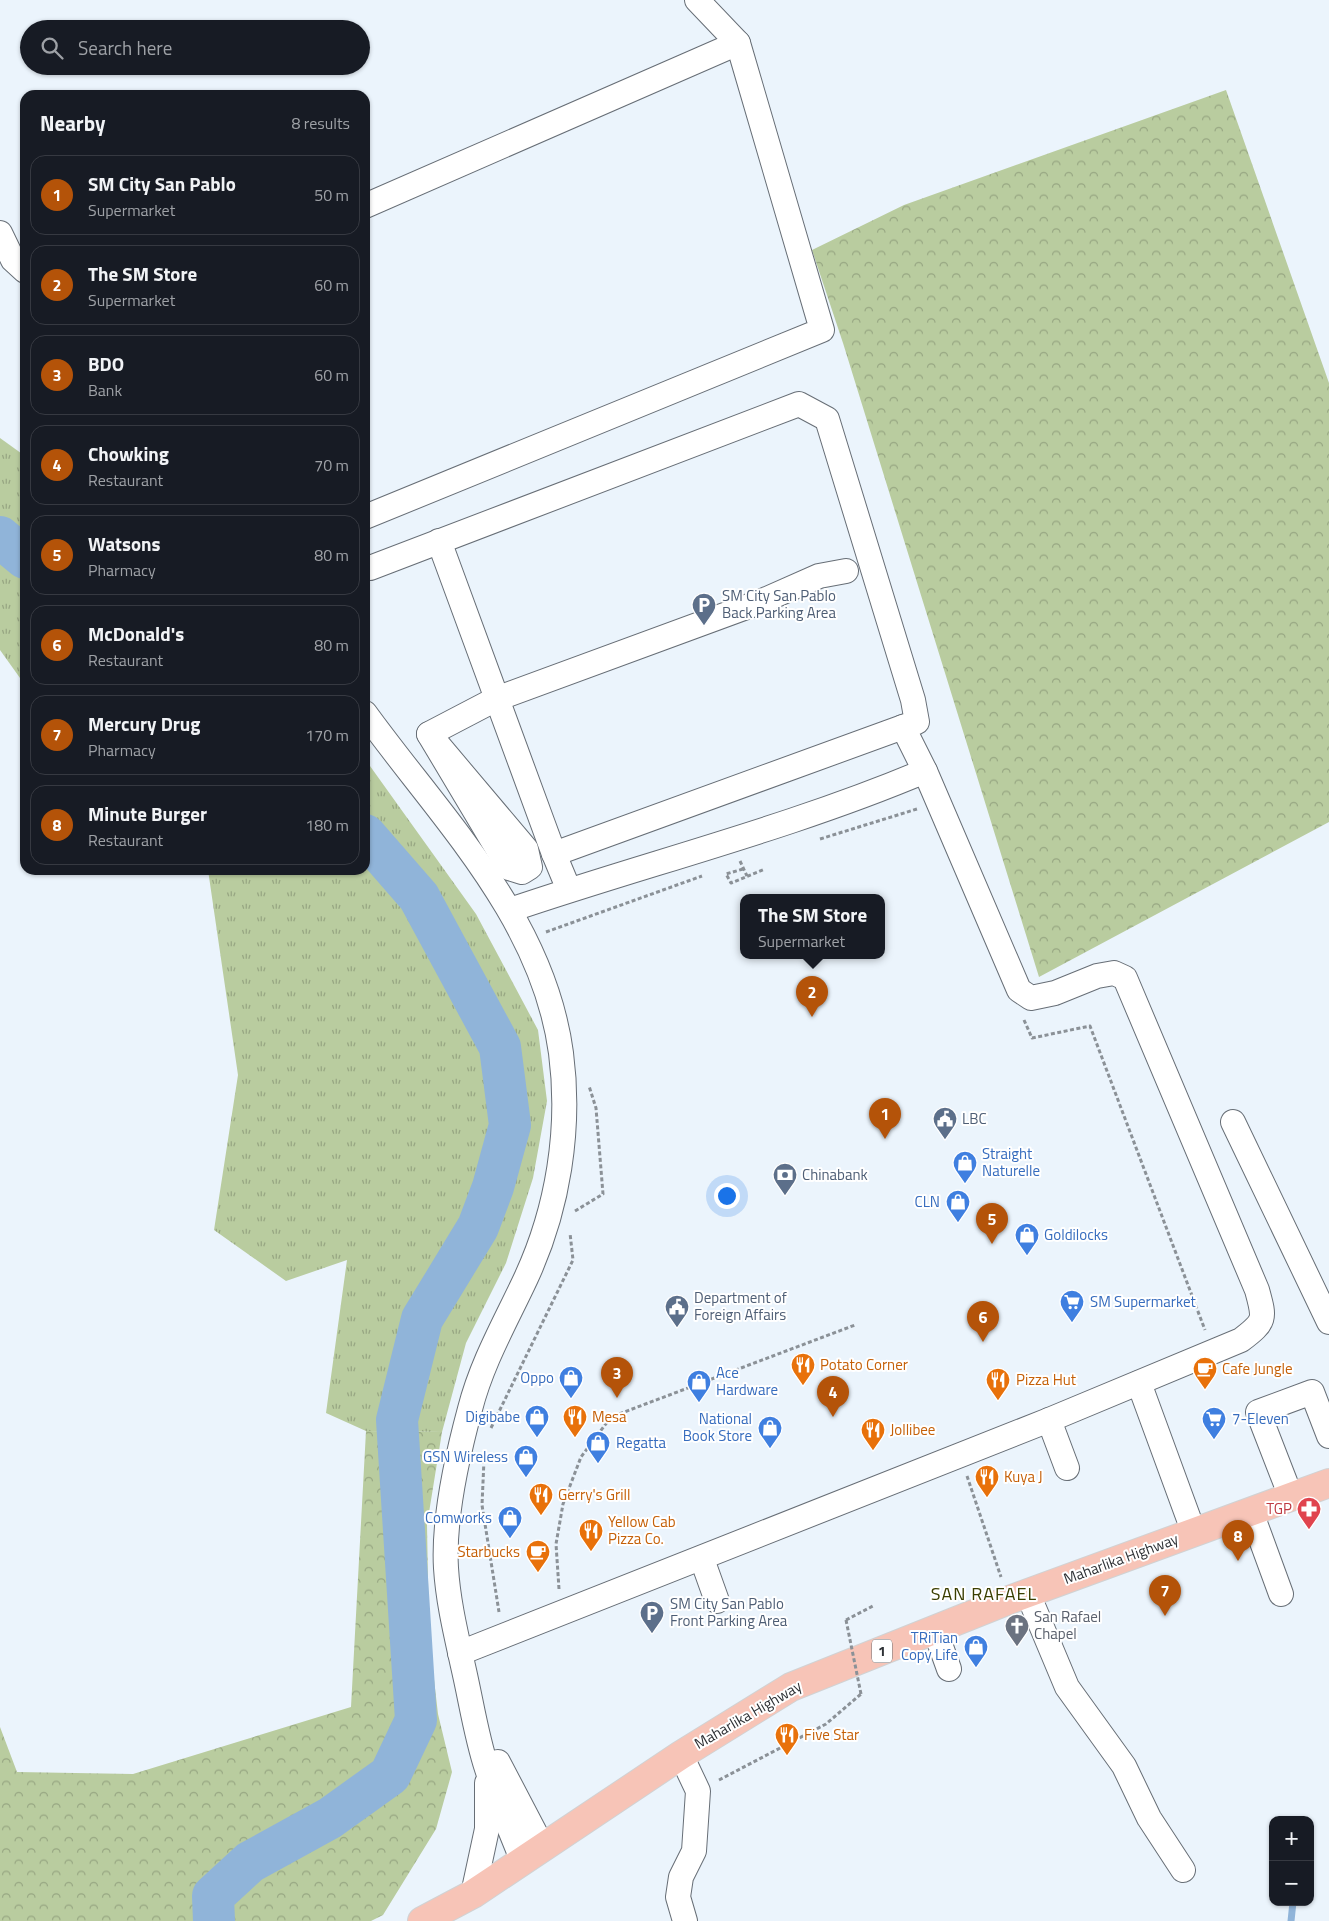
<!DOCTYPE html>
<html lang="en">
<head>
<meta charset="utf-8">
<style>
	body { margin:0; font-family:"Titillium Web",sans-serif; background:#242831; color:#f1f3f6 }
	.controls { position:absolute; right:15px; bottom:15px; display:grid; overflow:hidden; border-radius:10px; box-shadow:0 1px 4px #0004 }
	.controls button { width:45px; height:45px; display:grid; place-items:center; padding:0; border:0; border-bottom:1px solid #363941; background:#171b24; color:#f1f3f6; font:25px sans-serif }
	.you { position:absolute; left:726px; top:1195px; width:18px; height:18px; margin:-12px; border:4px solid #fff; border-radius:50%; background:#1a73e8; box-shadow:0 0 0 8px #1a73e833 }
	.badge { display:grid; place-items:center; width:32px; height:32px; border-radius:50%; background:#b45309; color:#fff; font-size:16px; font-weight:700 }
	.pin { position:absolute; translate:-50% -41px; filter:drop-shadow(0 1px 2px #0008) }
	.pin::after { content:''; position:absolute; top:26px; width:18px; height:15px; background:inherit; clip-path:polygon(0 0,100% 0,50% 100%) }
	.popup { position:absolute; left:740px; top:894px; width:145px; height:65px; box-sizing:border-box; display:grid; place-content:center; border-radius:10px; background:#171b24; filter:drop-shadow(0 1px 4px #0005); font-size:16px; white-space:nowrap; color:#9ea1a6 }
	.popup b { font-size:19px; color:#f1f3f6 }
	.popup::after { content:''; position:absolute; left:50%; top:100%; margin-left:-10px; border:10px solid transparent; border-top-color:#171b24 }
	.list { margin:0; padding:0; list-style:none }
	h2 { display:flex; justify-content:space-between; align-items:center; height:65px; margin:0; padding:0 20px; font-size:21px }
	h2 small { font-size:16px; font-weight:400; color:#9ea1a6 }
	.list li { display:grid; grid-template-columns:32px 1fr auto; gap:15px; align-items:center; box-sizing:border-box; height:80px; margin:0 10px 10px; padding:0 10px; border:1px solid #363941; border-radius:15px }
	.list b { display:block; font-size:19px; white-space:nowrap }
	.list p { margin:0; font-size:16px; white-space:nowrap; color:#9ea1a6 }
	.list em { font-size:16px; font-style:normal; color:#9ea1a6 }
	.icon { flex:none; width:28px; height:28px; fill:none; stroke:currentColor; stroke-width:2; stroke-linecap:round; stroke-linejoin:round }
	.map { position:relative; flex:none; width:1329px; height:1921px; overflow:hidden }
	.search { position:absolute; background:#171b24; box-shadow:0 1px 4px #0004; left:20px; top:20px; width:350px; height:55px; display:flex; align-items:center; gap:12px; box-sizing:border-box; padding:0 18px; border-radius:28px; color:#9ea1a6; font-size:19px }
	.panel { position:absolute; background:#171b24; box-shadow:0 1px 4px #0004; left:20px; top:90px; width:350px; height:785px; border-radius:15px }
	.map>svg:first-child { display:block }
</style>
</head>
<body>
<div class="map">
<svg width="1329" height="1921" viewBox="0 0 1329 1921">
	<defs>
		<pattern id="grass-tufts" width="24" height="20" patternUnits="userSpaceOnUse" patternTransform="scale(1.25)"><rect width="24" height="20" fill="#b9cc9f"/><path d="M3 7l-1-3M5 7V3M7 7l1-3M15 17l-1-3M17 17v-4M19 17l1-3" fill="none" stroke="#97a682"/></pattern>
		<pattern id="forest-crowns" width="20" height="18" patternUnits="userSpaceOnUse" patternTransform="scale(1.25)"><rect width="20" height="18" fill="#b9cc9f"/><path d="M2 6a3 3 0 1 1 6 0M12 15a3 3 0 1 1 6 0" fill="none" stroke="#97a682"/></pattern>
	</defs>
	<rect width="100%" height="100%" fill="#ebf4fc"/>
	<!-- grass -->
	<g fill="url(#grass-tufts)">
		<polygon points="0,438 25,456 25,685 0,650"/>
		<polygon points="365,759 476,914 538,1030 547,1101 533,1178 506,1263 466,1343 442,1432 366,1431 326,1413 347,1260 286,1281 214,1230 238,1075 208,870 365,870"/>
	</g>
	<!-- forest -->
	<g fill="url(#forest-crowns)">
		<polygon points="1226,90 1329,383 1329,822 1039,977 843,343 812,250 904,205"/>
		<polygon points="366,1431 442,1432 427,1525 429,1636 438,1714 452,1772 436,1829 383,1915 371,1921 0,1921 0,1727 17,1772 133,1774 351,1707"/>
	</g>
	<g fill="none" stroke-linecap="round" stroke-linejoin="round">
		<!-- stream -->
		<polyline stroke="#90b4d9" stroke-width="7" points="1291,1921 1293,1902"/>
		<!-- river -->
		<g stroke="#90b4d9" stroke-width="42">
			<polyline points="0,537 25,558"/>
			<polyline points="214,1921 213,1896 250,1862 330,1818 390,1775 416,1720 397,1420 422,1319 478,1227 493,1187 510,1125 500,1047 419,897 365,835"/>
		</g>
		<defs>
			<g id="minor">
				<polyline points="365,206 738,43"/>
				<polyline points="0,233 13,260 25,271"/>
				<polyline points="365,517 822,330 738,43 697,0"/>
				<polyline points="439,541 554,854 569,890"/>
				<polyline points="370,568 799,404 827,419 913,700 917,722 903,727"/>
				<path d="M365,713C441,818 543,918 561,1053C571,1129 558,1209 526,1278C506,1321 482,1362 470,1409C457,1457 443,1518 446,1568C448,1601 456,1634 463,1666C471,1700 476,1736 487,1769C497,1800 511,1831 523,1862"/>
				<polyline points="429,734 496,699 760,602 819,576 846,571"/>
				<polygon points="429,734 526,849 530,867 522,872 509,868"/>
				<polyline points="554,854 903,727 925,771"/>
				<polyline points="1233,1122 1329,1322"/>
				<polyline points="1139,1383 1194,1533"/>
				<polyline points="1049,1420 1067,1468"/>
				<polyline points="1291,1497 1258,1412 1312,1392 1329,1436"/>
				<polyline points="1251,1512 1281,1594"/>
				<polyline points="702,1559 717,1601"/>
				<polyline points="1028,1594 1067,1687 1124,1766 1149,1818 1183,1870"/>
				<polyline points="935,1630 949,1669"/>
				<path d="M460,1653L1049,1420L1241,1340C1266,1321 1265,1319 1257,1290L1125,978L1114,973L1097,976L1055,993L1031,998L1019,990L925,771C790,828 648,863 510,910"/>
				<polyline points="681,1755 698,1791 694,1851 681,1877 678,1897 685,1921"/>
				<polyline points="498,1762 543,1848"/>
				<polyline points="473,1894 487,1829 487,1783"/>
			</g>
			<polyline id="major" points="422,1921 473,1894 681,1755 791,1687 1009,1600 1329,1483"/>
		</defs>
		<!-- minor casing -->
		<use href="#minor" stroke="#676e76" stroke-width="26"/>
		<!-- major casing -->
		<use href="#major" stroke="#d1d2d3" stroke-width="30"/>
		<!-- path -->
		<g stroke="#8b9197" stroke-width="3" stroke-dasharray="4 2.5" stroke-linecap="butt">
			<polyline points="820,839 917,809"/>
			<polyline points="740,861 747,876"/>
			<polyline points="743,869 726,874 731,883 765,869"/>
			<polyline points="546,932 702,876"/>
			<polyline points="1024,1020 1032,1038 1090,1026 1205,1330"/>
			<polyline points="575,1211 603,1194 596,1108 589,1086"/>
			<polyline points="491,1428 573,1260 570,1233"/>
			<polyline points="484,1460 482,1505 499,1612"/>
			<polyline points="967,1476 1001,1577"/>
			<polyline points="559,1589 556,1544 563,1504 581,1457 611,1417 855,1325"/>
			<polyline points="846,1620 873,1606"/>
			<polyline points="719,1780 826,1724 861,1694"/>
		</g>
		<!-- minor -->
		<use href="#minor" stroke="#fff" stroke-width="24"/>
		<!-- major -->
		<use href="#major" stroke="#f7c4b7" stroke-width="28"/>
		<!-- path-bridge -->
		<polyline stroke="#8b9197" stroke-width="3" stroke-dasharray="4 2.5" stroke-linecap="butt" points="846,1620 861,1694"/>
	</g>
	<!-- icons -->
	<defs>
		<symbol id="parking-pin" viewBox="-11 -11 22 30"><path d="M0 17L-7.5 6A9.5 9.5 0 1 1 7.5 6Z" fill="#5c6f8a" stroke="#fff"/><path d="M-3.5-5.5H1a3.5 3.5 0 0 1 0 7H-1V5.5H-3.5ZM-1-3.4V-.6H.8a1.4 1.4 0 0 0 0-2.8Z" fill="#fff"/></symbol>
		<symbol id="civic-pin" viewBox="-11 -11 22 30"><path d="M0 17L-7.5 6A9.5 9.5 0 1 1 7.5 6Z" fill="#5c6f8a" stroke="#fff"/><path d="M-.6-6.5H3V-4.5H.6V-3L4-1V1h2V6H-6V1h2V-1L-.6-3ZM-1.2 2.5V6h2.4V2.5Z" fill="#fff"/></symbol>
		<symbol id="shop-pin" viewBox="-11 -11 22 30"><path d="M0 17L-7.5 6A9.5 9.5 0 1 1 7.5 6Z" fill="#3f7fe0" stroke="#fff"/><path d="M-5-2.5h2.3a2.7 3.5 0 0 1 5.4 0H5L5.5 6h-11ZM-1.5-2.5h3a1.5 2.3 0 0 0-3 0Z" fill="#fff"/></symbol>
		<symbol id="bank-pin" viewBox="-11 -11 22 30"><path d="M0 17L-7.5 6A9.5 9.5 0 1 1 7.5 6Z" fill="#5c6f8a" stroke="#fff"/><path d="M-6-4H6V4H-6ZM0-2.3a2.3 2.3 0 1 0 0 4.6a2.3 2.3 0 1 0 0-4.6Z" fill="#fff"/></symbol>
		<symbol id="supermarket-pin" viewBox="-11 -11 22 30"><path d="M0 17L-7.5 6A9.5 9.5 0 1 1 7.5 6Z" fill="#3f7fe0" stroke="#fff"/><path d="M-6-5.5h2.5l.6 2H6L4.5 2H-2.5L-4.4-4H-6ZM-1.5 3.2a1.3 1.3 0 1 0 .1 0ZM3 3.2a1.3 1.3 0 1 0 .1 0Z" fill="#fff"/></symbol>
		<symbol id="restaurant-pin" viewBox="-11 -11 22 30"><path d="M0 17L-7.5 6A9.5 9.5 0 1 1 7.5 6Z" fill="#e8710a" stroke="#fff"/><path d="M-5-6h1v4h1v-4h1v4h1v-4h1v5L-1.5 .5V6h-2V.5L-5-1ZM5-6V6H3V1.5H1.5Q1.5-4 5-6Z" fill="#fff"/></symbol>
		<symbol id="cafe-pin" viewBox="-11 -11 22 30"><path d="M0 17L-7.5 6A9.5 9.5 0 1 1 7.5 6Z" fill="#e8710a" stroke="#fff"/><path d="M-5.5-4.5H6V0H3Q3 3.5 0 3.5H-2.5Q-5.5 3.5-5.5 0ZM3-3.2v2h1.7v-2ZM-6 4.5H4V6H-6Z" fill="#fff"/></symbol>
		<symbol id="pharmacy-pin" viewBox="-11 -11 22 30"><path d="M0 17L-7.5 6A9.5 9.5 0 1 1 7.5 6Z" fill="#e0444e" stroke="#fff"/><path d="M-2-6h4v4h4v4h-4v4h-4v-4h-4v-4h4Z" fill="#fff"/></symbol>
		<symbol id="church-pin" viewBox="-11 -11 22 30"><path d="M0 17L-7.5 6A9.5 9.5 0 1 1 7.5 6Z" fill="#6b7280" stroke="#fff"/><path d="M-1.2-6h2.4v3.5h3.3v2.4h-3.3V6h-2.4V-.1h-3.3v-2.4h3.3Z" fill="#fff"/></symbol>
	</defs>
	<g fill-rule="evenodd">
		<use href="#parking-pin" x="690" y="591" width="28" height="38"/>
		<use href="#civic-pin" x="931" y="1105" width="28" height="38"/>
		<use href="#shop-pin" x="951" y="1149" width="28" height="38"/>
		<use href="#bank-pin" x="771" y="1161" width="28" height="38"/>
		<use href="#shop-pin" x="944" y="1188" width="28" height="38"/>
		<use href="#shop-pin" x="1013" y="1221" width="28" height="38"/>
		<use href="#supermarket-pin" x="1058" y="1288" width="28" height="38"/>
		<use href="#civic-pin" x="663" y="1293" width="28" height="38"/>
		<use href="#restaurant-pin" x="789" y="1351" width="28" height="38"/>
		<use href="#cafe-pin" x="1191" y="1355" width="28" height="38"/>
		<use href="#shop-pin" x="557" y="1364" width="28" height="38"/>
		<use href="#restaurant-pin" x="984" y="1366" width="28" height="38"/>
		<use href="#shop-pin" x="685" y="1368" width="28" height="38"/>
		<use href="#shop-pin" x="523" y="1403" width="28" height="38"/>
		<use href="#restaurant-pin" x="561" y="1403" width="28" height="38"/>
		<use href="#supermarket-pin" x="1200" y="1405" width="28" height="38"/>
		<use href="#shop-pin" x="756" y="1414" width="28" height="38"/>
		<use href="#restaurant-pin" x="859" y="1416" width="28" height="38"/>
		<use href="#shop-pin" x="584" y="1429" width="28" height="38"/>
		<use href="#shop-pin" x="512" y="1443" width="28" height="38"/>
		<use href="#restaurant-pin" x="973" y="1463" width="28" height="38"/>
		<use href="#restaurant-pin" x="527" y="1481" width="28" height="38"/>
		<use href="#pharmacy-pin" x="1295" y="1495" width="28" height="38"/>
		<use href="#shop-pin" x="496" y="1504" width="28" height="38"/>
		<use href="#restaurant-pin" x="577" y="1517" width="28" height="38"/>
		<use href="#cafe-pin" x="524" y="1538" width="28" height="38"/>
		<use href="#parking-pin" x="638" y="1599" width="28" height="38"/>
		<use href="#church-pin" x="1003" y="1612" width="28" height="38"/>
		<use href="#shop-pin" x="962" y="1633" width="28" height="38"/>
		<use href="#restaurant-pin" x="773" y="1721" width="28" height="38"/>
	</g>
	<g text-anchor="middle" stroke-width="4" stroke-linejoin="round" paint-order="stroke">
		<!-- shield labels -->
		<rect fill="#fff" stroke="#6d6f72" stroke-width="1" x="872" y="1639.5" width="20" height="23" rx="4"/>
		<g font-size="14" font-weight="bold" fill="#2e3135">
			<text x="882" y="1656">1</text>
		</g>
		<!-- service labels -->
		<g font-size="15" fill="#4e5e75" stroke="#fff" text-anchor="start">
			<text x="722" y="601">SM City San Pablo<tspan x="722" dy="17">Back Parking Area</tspan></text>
			<text x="962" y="1124">LBC</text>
			<text x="802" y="1180">Chinabank</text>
			<text x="694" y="1303">Department of<tspan x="694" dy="17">Foreign Affairs</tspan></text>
			<text x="670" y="1609">SM City San Pablo<tspan x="670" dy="17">Front Parking Area</tspan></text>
		</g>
		<!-- shop labels -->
		<g font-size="15" fill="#366cbe" stroke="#fff" text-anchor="end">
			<text x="982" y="1159" text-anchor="start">Straight<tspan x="982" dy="17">Naturelle</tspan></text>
			<text x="940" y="1207">CLN</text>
			<text x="1044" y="1240" text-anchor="start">Goldilocks</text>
			<text x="1090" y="1307" text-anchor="start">SM Supermarket</text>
			<text x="716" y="1378" text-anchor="start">Ace<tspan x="716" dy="17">Hardware</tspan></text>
			<text x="554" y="1383">Oppo</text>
			<text x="520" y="1422">Digibabe</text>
			<text x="752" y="1424">National<tspan x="752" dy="17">Book Store</tspan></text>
			<text x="1232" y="1424" text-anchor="start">7-Eleven</text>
			<text x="616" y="1448" text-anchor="start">Regatta</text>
			<text x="508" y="1462">GSN Wireless</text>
			<text x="492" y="1523">Comworks</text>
			<text x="958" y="1643">TRiTian<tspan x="958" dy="17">Copy Life</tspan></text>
		</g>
		<!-- food labels -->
		<g font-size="15" fill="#c56008" stroke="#fff" text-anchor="start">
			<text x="820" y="1370">Potato Corner</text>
			<text x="1222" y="1374">Cafe Jungle</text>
			<text x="1016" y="1385">Pizza Hut</text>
			<text x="592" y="1422">Mesa</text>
			<text x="890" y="1435">Jollibee</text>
			<text x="1004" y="1482">Kuya J</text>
			<text x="558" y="1500">Gerry's Grill</text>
			<text x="608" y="1527">Yellow Cab<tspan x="608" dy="17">Pizza Co.</tspan></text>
			<text x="520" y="1557" text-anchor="end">Starbucks</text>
			<text x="804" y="1740">Five Star</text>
		</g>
		<!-- health labels -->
		<g font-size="15" fill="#be3a42" stroke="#fff" text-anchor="end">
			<text x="1292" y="1514">TGP</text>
		</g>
		<!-- street labels -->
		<g font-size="15" fill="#2e3135" stroke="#fff">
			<text transform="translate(1121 1559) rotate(-20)" y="5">Maharlika Highway</text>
			<text transform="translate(748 1715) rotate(-30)" y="5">Maharlika Highway</text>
		</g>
		<!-- worship labels -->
		<g font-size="15" fill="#5b616d" stroke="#fff" text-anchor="start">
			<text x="1034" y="1622">San Rafael<tspan x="1034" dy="17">Chapel</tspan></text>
		</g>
		<!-- quarter labels -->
		<g font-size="18" letter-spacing="1" fill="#3a3e00" stroke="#fff">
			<text x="984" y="1600">SAN RAFAEL</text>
		</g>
	</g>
</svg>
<div class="controls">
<button>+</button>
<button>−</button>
</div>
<div class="you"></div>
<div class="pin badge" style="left:885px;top:1139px">1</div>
<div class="pin badge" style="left:812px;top:1017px">2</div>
<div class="popup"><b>The SM Store</b>Supermarket</div>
<div class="pin badge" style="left:617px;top:1398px">3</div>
<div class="pin badge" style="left:833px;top:1417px">4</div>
<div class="pin badge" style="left:992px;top:1244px">5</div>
<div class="pin badge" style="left:983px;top:1342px">6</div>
<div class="pin badge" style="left:1165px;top:1616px">7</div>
<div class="pin badge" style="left:1238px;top:1561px">8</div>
<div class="search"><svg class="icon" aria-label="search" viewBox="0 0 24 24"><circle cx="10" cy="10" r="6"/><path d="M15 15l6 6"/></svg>Search here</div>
<section class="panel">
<h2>Nearby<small>8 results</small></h2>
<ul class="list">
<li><span class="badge">1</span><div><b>SM City San Pablo</b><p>Supermarket</p></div><em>50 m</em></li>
<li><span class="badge">2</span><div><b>The SM Store</b><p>Supermarket</p></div><em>60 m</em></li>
<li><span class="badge">3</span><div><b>BDO</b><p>Bank</p></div><em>60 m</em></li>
<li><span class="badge">4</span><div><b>Chowking</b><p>Restaurant</p></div><em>70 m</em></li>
<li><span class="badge">5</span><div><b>Watsons</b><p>Pharmacy</p></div><em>80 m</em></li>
<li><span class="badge">6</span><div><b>McDonald's</b><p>Restaurant</p></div><em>80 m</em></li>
<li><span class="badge">7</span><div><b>Mercury Drug</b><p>Pharmacy</p></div><em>170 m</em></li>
<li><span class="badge">8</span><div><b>Minute Burger</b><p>Restaurant</p></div><em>180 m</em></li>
</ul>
</section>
</div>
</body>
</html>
